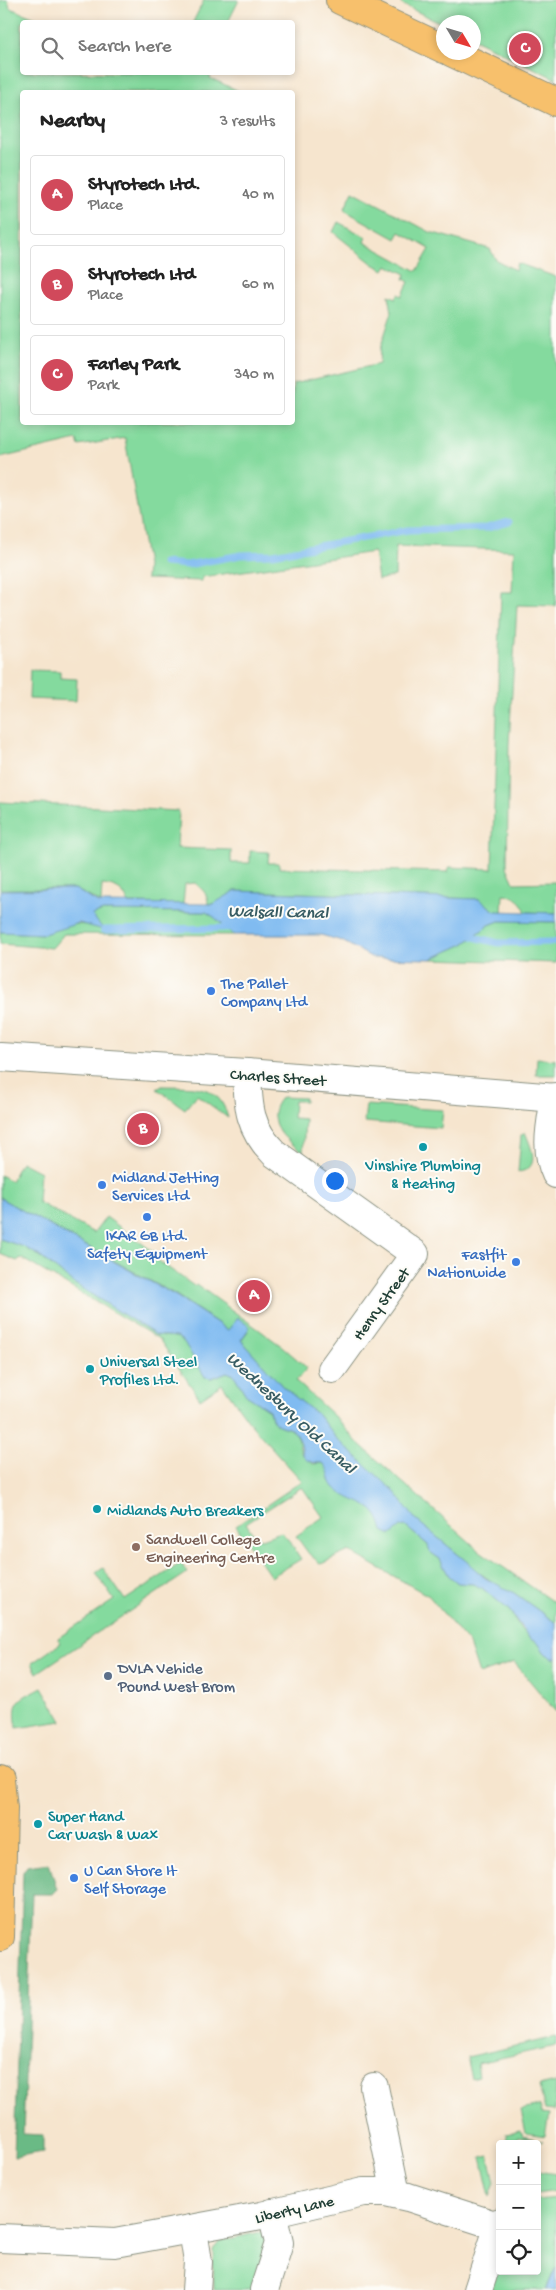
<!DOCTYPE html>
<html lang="en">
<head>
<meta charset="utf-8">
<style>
	body { margin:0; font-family:"Gochi Hand",sans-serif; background:#f2f2f2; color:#222 }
	.controls { position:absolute; right:15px; bottom:15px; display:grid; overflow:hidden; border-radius:5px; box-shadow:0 2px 8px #0003 }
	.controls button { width:45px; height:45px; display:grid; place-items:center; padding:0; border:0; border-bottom:1px solid #e0e0e0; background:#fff; color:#222; font:25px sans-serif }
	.compass { position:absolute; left:436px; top:15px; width:45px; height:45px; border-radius:50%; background:#fff; box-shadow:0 2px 8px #0003; rotate:128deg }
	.you { position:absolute; left:334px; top:1180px; width:18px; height:18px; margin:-12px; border:4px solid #fff; border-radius:50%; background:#1a73e8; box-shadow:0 0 0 8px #1a73e833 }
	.badge { display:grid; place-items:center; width:32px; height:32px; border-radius:50%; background:#d1495b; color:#fff; font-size:16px; font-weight:700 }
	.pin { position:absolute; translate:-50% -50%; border:2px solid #fff; box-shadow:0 1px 5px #0006 }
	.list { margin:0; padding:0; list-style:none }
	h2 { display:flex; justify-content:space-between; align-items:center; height:65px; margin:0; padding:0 20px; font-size:21px }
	h2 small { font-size:16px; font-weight:400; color:#767676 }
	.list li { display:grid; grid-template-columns:32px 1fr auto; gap:15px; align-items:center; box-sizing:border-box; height:80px; margin:0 10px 10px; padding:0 10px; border:1px solid #e0e0e0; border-radius:5px }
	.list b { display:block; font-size:19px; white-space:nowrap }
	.list p { margin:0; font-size:16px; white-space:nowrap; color:#767676 }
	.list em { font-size:16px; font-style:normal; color:#767676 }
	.icon { flex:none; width:28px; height:28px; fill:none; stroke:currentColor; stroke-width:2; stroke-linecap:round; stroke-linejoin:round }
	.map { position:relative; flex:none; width:556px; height:2290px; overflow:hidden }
	.search { position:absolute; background:#fff; box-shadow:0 2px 8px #0003; left:20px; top:20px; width:275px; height:55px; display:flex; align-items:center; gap:12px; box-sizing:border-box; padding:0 18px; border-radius:5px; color:#767676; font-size:19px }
	.panel { position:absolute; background:#fff; box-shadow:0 2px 8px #0003; left:20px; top:90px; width:275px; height:335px; border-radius:5px }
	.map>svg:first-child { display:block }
</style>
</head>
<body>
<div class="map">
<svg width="556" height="2290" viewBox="0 0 556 2290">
	<rect width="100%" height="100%" fill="#fdfcf7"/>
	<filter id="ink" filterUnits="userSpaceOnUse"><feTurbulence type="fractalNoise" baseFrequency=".02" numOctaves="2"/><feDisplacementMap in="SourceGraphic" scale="10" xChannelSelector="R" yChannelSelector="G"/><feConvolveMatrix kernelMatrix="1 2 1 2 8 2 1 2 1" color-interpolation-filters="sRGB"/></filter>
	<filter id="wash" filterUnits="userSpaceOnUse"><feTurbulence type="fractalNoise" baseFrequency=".0096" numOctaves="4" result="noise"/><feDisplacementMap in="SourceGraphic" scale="20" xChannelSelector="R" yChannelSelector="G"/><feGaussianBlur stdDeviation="1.12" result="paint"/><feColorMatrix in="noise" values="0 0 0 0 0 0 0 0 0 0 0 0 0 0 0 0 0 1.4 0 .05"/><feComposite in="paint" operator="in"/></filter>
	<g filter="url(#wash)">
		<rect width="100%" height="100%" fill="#f6e5ce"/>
		<!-- green -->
		<g fill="#84da9e" stroke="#528c69">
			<path d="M0,0H8L10,8L45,22H22V72L211,73L210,78L241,92H22V422H292L293,384L379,364L380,349L392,312L389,295L396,298L398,294L402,296L409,282L404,279L406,274L387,265L384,270L373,264L333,232L338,222L366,237L364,242L417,271L430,249L400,232L396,239L344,210L353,191L430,232L490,249L496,260L515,270L517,263L556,277V606L517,605L509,744L507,867L514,883L556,882V913L526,912C522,902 515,895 503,894L502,912L495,911L479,899L235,891L218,903L208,904C208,894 203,890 195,883L185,884L183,904L128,903C124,890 115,886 102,885L101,903L75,889H0V802L179,811L177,848L231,850V863H250V851L269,852L268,863H279V868L448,872L449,867L492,869L501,592H512L514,550L396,546L395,576L378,580L374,552L202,577V581L146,579L147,565L125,438L79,446L77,440L0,458Z"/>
			<polygon points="204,0 239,0 228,22 193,22"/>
			<polygon points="402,0 556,0 556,79 474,39 474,22 444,22 443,24 401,4"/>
			<polygon points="30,670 60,671 60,678 77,679 76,701 29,699"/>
			<polygon points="103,911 206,912 214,917 234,935 64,934 52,948 0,944 0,932 44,934 71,924 88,925 92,915"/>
			<polygon points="499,921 556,922 556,963 431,959 464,944 489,925"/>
			<polygon points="537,1058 556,1060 556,1075 536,1075"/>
			<path d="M162,1086C193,1087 219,1082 228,1118L197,1095L185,1109L157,1089Z"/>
			<path d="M282,1097L305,1098V1101H294L293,1118L305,1119L303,1152C285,1140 261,1120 282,1097Z"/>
			<polygon points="366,1105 443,1110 441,1128 364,1122"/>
			<path d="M525,1132C531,1147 542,1169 518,1172L521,1135Z"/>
			<polygon points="21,1162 40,1172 38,1202 94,1233 106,1217 155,1253 153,1257 194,1286 196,1284 283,1347 307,1368 296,1381 336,1418 357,1442 480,1551 556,1604 556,1623 514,1593 500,1587 477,1571 465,1560 416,1520 393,1491 335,1437 318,1415 283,1387 241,1340 248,1331 228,1330 176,1295 0,1198 0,1175 11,1181"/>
			<path d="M0,1239L24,1247L38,1255L75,1284L156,1335L177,1337L185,1342L205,1377L212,1378L227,1372L234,1375L246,1395L269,1410C275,1434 290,1422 297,1436C300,1440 299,1447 301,1452C303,1456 309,1460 313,1464L323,1463L329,1470L333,1486L372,1508L381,1521L401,1527L405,1526L428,1545L430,1552L440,1559L449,1576L458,1583L474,1584L482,1588L509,1610L521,1629L530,1639L538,1643L545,1653L552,1658H556V1712L514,1662L479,1674L469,1644L429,1596L349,1551L321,1564L309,1554L296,1536L323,1517L302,1487L246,1523L254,1536L261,1539L281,1532L287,1538L301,1559L271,1577L236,1526L302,1481L253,1427L222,1384L200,1399L159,1339L21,1258L17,1261L0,1254Z"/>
			<polygon points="181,1563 187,1573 37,1673 32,1663 61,1643 58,1638 114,1600 96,1573 103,1568 125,1600"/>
			<path d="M42,1687L62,1721L17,1728C12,1698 19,1700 42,1687Z"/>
			<polygon points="556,2037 556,2046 477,2063 479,2076 472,2078 467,2057"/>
			<polygon points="556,2082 555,2111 545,2110 539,2086"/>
			<polygon points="540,2106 542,2113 549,2114 545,2136 526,2133 521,2110"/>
			<polygon points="521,2130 523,2136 543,2141 517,2137 515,2144 508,2144 506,2133"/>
			<polygon points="489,2155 495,2183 490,2197 481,2157"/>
			<polygon points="537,2171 556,2174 556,2191 537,2194"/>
			<polygon points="556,2198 556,2267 546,2290 487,2290 500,2266 500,2271 537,2271 537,2200"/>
			<polygon points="265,2231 268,2241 253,2290 214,2290 213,2250 220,2241"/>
		</g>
		<!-- forest -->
		<polygon fill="#6bba85" stroke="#457c5c" points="49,1863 57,1889 52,1894 32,1894 23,2134 43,2135 43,2152 14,2157 23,1872 27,1866"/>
		<!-- water -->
		<g fill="#80bbf1" stroke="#507c92">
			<polygon points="75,889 98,903 213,904 235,891 479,899 495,911 556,913 556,922 499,921 489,925 464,944 431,959 373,958 342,941 321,935 234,935 214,917 206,912 103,911 92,915 104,930 79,923 44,934 0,932 0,890"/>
			<path d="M0,1198L176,1296L228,1330L238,1318L250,1327L241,1340L283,1387L318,1415L335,1437L394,1491L416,1520L465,1560L485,1578L514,1593L556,1623V1658H552L545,1653L538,1643L530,1639L509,1610L482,1588L473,1584L458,1583L449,1576L440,1559L430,1552L428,1545L405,1526L401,1527L391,1535L383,1531C376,1498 353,1507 334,1487C328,1481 331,1471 323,1463C295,1463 307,1451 297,1435C288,1421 275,1434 269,1410L246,1395L234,1375L227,1372L212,1378L205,1377L184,1342L177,1337L156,1335L75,1284L38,1255L24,1247L0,1239Z"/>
			<polygon points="556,2267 556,2290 546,2290"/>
		</g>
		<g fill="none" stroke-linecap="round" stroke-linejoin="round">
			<!-- stream -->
			<g stroke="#80bbf1" stroke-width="7">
				<polyline points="164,563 187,565 241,555 273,554 408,530 487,528 509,522"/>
				<polyline points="104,930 227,928"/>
				<polyline points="474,937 498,943 556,942"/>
			</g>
		</g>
	</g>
	<g filter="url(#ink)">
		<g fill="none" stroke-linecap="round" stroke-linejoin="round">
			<defs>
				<g id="minor">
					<polyline points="0,1057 247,1073 556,1098"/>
					<path d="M247,1073C248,1107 249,1128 274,1153L415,1254L332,1369"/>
					<path d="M555,1097C551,1124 544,1149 556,1174"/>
					<polyline points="374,2087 396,2194"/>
					<polyline points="193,2230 198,2262 196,2290"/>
					<polyline points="0,2238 115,2243 261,2216 363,2192 386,2192 408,2197 498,2226"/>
					<polyline points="264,2290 279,2243 272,2213"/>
					<polyline points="478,2290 500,2222"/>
				</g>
				<g id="major">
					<polyline points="340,0 444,49"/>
					<polyline points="451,52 556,102"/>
					<polyline points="0,1780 3,1808 0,1937"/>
				</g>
			</defs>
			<!-- minor casing -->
			<use href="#minor" stroke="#8a9181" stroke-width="30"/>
			<!-- major casing -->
			<use href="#major" stroke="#8a9181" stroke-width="30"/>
			<!-- minor -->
			<use href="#minor" stroke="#fff" stroke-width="28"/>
			<!-- major -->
			<use href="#major" stroke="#f7c06c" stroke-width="28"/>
		</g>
	</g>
	<!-- markers -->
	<g fill="#3f7fe0" stroke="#fdfcf7" stroke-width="2">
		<circle cx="211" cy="991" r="5"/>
		<circle cx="102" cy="1185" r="5"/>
		<circle cx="147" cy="1217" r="5"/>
		<circle cx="516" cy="1262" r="5"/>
		<circle cx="74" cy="1878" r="5"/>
	</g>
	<g fill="#0f9aa8" stroke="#fdfcf7" stroke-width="2">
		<circle cx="423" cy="1147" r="5"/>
		<circle cx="90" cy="1369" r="5"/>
		<circle cx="97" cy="1509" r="5"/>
		<circle cx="38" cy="1824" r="5"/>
	</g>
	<circle fill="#8d6e63" stroke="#fdfcf7" stroke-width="2" cx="136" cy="1547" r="5"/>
	<circle fill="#5c6f8a" stroke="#fdfcf7" stroke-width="2" cx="108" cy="1676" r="5"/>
	<g text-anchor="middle" stroke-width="4" stroke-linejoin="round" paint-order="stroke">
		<!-- shop labels -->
		<g font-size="16" fill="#366cbe" stroke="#fdfcf7" text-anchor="start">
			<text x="221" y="988">The Pallet<tspan x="221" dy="18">Company Ltd</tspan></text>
			<text x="112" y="1182">Midland Jetting<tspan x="112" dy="18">Services Ltd</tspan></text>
			<text x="147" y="1240" text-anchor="middle">IKAR GB Ltd.<tspan x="147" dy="18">Safety Equipment</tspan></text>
			<text x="506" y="1259" text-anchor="end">Fastfit<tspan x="506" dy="18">Nationwide</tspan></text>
			<text x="84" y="1875">U Can Store It<tspan x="84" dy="18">Self Storage</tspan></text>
		</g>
		<!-- street labels -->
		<g font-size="16" fill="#1f3d34" stroke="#fdfcf7">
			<text transform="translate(278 1076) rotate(4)" y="6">Charles Street</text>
			<text transform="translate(380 1303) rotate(-54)" y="6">Henry Street</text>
			<text transform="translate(294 2208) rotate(-13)" y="6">Liberty Lane</text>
		</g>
		<!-- culture labels -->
		<g font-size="16" fill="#0d838f" stroke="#fdfcf7" text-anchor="start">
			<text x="423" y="1170" text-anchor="middle">Vinshire Plumbing<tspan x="423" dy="18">&amp; Heating</tspan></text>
			<text x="100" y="1366">Universal Steel<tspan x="100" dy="18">Profiles Ltd.</tspan></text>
			<text x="107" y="1515">Midlands Auto Breakers</text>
			<text x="48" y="1821">Super Hand<tspan x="48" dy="18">Car Wash &amp; Wax</tspan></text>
		</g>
		<!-- education labels -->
		<g font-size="16" fill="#785e54" stroke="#fdfcf7" text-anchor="start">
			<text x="146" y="1544">Sandwell College<tspan x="146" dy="18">Engineering Centre</tspan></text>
		</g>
		<!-- service labels -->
		<g font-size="16" fill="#4e5e75" stroke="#fdfcf7" text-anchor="start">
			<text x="118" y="1673">DVLA Vehicle<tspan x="118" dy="18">Pound West Brom</tspan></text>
		</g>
		<!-- water labels -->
		<g font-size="18" font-style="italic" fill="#375c63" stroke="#fdfcf7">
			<text transform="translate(278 911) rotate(1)" y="6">Walsall Canal</text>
			<text transform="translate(292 1412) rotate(43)" y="6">Wednesbury Old Canal</text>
		</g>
	</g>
</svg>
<div class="controls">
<button>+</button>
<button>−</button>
<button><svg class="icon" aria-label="locate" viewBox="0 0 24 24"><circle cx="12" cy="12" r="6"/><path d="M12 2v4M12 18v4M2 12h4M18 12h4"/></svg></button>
</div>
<svg class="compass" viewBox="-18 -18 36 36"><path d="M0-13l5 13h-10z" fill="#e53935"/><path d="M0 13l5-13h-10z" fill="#767676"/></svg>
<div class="you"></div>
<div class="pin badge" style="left:254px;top:1296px">A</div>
<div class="pin badge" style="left:143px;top:1129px">B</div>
<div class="pin badge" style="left:525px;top:49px">C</div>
<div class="search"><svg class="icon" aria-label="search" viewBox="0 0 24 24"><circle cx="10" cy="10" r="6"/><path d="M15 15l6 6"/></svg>Search here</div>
<section class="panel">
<h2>Nearby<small>3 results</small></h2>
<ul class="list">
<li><span class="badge">A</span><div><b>Styrotech Ltd.</b><p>Place</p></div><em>40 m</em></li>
<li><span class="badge">B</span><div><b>Styrotech Ltd</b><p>Place</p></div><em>60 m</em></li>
<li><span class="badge">C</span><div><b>Farley Park</b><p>Park</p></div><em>340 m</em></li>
</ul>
</section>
</div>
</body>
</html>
